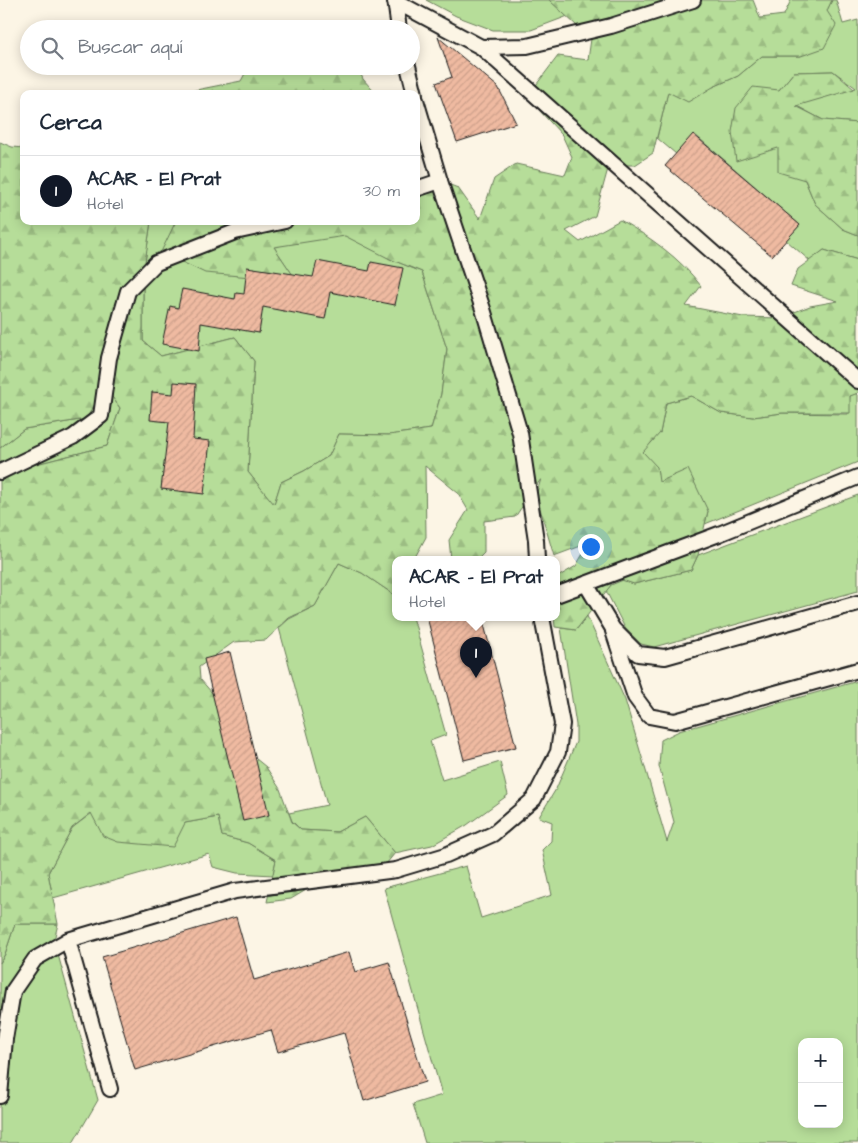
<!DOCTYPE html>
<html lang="es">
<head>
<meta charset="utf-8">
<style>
	body { margin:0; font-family:"Architects Daughter",sans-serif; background:#f2f2f3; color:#1f2937 }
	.controls { position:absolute; right:15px; bottom:15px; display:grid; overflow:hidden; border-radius:10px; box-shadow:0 2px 12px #0003 }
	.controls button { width:45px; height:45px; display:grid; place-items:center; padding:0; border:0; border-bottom:1px solid #e0e1e3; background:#fff; color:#1f2937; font:25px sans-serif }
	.you { position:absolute; left:590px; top:546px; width:18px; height:18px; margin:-12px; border:4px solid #fff; border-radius:50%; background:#1a73e8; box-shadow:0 0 0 8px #1a73e833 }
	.badge { display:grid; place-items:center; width:32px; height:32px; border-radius:50%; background:#111827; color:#fff; font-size:16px; font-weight:700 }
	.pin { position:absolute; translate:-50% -41px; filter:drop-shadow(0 1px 2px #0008) }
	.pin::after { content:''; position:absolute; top:26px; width:18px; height:15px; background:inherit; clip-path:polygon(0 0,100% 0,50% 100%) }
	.popup { position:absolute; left:392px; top:556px; width:168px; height:65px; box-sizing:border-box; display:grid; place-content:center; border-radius:10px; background:#fff; filter:drop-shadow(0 1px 4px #0005); font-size:16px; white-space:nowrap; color:#747a83 }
	.popup b { font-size:19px; color:#1f2937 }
	.popup::after { content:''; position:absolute; left:50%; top:100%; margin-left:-10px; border:10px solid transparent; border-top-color:#fff }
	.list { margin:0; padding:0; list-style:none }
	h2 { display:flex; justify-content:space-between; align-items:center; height:65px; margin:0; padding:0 20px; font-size:21px }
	h2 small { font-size:16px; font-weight:400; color:#747a83 }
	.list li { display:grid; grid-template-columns:32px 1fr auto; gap:15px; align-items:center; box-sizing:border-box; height:70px; padding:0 20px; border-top:1px solid #e0e1e3 }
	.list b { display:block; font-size:19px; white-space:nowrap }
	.list p { margin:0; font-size:16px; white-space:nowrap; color:#747a83 }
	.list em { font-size:16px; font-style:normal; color:#747a83 }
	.icon { flex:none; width:28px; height:28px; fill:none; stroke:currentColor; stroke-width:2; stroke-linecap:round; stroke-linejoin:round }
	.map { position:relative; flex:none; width:858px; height:1143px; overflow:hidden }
	.search { position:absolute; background:#fff; box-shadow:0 2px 12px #0003; left:20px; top:20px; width:400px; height:55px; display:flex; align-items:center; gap:12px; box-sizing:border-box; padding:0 18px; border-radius:28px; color:#747a83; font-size:19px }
	.panel { position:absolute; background:#fff; box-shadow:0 2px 12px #0003; left:20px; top:90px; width:400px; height:135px; border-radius:10px }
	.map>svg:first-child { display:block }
</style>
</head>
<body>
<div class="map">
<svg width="858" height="1143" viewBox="0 0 858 1143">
	<defs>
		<pattern id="forest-firs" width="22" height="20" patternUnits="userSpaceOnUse" patternTransform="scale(1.25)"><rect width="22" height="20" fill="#b6dd99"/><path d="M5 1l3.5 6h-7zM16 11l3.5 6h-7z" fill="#9cbd83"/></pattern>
		<pattern id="building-hatch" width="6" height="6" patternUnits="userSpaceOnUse" patternTransform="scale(1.25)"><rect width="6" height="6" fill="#efbaa1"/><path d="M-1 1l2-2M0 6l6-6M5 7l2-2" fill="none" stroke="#cc9f8a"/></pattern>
	</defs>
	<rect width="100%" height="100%" fill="#fcf5e5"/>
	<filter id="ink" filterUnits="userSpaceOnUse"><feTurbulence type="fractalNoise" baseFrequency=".02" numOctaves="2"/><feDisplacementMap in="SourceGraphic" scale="10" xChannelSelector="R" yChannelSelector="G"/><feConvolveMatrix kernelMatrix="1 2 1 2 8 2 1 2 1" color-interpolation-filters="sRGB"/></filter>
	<g filter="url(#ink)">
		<!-- green -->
		<g fill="#b6dd99" stroke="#697c5a" fill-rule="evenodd">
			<polygon points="426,0 549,0 568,16 531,30 493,30 456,16"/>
			<polygon points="832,0 836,0 843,24 858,20 858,123 823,120 795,105 856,88 833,71 794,72 779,90 778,147 805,180 815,204 843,229 858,235 858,260 824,250 810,261 786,240 800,225 694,134 676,154 657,138 668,91 713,87 738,76 762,56 801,56"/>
			<polygon points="151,221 176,221 162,253 296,280 274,247 346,231 390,259 422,272 447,349 441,394 431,429 389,435 339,434 329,456 304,471 281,482 274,505 248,472 254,361 235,337 161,356 143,341 143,276"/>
			<polygon points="106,387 120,408 107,446 9,471 0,476 0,448 24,429 86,419"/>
			<polygon points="856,393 858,395 858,462 705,524 708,511 658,482 639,449 660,433 666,403 691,396 721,413 753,417 782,413 848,414 850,396"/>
			<polygon points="858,495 858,591 654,647 641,644 625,628 606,591 611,585 623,580 634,584 691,570 698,555"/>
			<polygon points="339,563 362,573 396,596 396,617 413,617 446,735 430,741 442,780 500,762 508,795 467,825 432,845 395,853 365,817 337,832 301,830 292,821 289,813 327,805 279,628 289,619 315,606"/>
			<path d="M587,616L625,700L667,842L674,822L659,766L661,740L679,731L858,681V1143H425L413,1104L442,1095L384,888L466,866L481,918L552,895L542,850L551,841L552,822L539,817L556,789L576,742V725L561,628L576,630ZM802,1042H839V1124H802Z"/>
			<polygon points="92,813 185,823 218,817 222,836 248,843 276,860 273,875 237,873 213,867 209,854 53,898 48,873 72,828"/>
			<polygon points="15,924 58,924 54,940 98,1100 73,1143 0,1143 0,963 5,954"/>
		</g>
		<!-- forest -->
		<g fill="url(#forest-firs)" stroke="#697c5a">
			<path d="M549,0H753L760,18L784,15L791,0H832L827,11L836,25L824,48L801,56H762L738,76L713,87L688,102L668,92L653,153L635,165H609L595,216L566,231L580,242L620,220C650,237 680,258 701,286L686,306L743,317L779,318L810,306L838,301L791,286L798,269L824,250L858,260V393L850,396V413H782L753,417L721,413L691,396L666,403L660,433L643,452L657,467L659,482L688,469L708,511L698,555L691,570L634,584L609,576L611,585L576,630L555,627L554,617H556V578L576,566L589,543L554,556L536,495L541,479L515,517L484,521V552L477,559H451L449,540L468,510L458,493L425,466L426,537L414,559H396V596L362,573L339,563L315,606L289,618L266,640L234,642L199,667L200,679L232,716L240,746L266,767L280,789L292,822L301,830L337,832L365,817L395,853L377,875L323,880L291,899L267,902L276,860L248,843L222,836L218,817L185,823L173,847L118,842L103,836L91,813L72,828L48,873L58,924H15L5,954L0,963V476L9,471L107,446L120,408L105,387L86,419L24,429L0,448V142L12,147L24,148V221H151L143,276V341L161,356L235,337L254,361L248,472L274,504L281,482L304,471L329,456L339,434L389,435L431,429L441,394L447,349L422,272L390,259L345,236L274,247L297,281L205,273L161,252L176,221H416V185L440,181L458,188L480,219L494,179L516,164L565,175L572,157L562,135L527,97L558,56L588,60L591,39Z"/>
			<polygon points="249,66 357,66 363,79 376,94 176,94 241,81"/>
			<polygon points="833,71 854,89 796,106 823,120 858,123 858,235 843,229 815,204 805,180 778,172 778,148 736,161 732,132 736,108 753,87 779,90 794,72"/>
		</g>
		<!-- building -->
		<g fill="url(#building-hatch)" stroke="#1c1c1c">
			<polygon points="438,37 498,87 516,123 457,142 436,83 452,77"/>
			<polygon points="693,134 800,225 772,256 665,166"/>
			<polygon points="317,261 369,271 371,262 403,268 395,305 330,292 325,319 263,307 259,333 201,323 199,351 162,344 170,306 178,308 182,289 235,299 236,293 244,294 247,267 313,277"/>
			<polygon points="174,382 196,384 193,439 210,441 204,494 161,489 169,422 150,420 152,392 173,394"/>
			<polygon points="427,617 482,617 516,747 464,760"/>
			<polygon points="230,652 269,815 243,821 204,659"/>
			<polygon points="236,917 254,980 349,952 355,972 389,962 425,1082 364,1101 344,1033 278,1052 271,1030 135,1070 102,957"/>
		</g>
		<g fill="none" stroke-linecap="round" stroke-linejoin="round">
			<defs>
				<g id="lane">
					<polyline points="395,0 399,29"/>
					<polyline points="395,1 481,47 858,381"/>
					<polyline points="481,47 527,46 611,26 693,0"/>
					<polyline points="408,66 415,94"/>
					<polyline points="416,100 440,181 483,309 520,433 536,540 537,559"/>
					<polyline points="416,189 440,181"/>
					<polyline points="0,472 73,437 101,416 109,358 128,291 156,263 235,232 285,221"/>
					<polyline points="586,584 613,629 638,654 665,657 858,603"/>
					<polyline points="556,595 719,534 858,477"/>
					<polyline points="613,631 635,697 649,716 675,721 858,670"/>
					<polyline points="110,1089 68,940 235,891 396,870 446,855 493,834 534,799 558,752 562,724 542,617"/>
					<polyline points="0,1096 5,1039 13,991 35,959 68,940"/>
				</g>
			</defs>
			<!-- lane casing -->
			<use href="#lane" stroke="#1c1c1c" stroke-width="18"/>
			<!-- lane -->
			<use href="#lane" stroke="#fcf5e5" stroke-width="14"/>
		</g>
	</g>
</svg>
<div class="controls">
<button>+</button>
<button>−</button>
</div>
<div class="you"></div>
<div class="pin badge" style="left:476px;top:678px">1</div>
<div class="popup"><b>ACAR - El Prat</b>Hotel</div>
<div class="search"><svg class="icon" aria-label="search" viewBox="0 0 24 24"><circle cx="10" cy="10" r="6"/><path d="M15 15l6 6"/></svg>Buscar aquí</div>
<section class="panel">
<h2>Cerca<small></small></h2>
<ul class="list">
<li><span class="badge">1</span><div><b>ACAR - El Prat</b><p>Hotel</p></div><em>30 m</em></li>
</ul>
</section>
</div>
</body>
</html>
